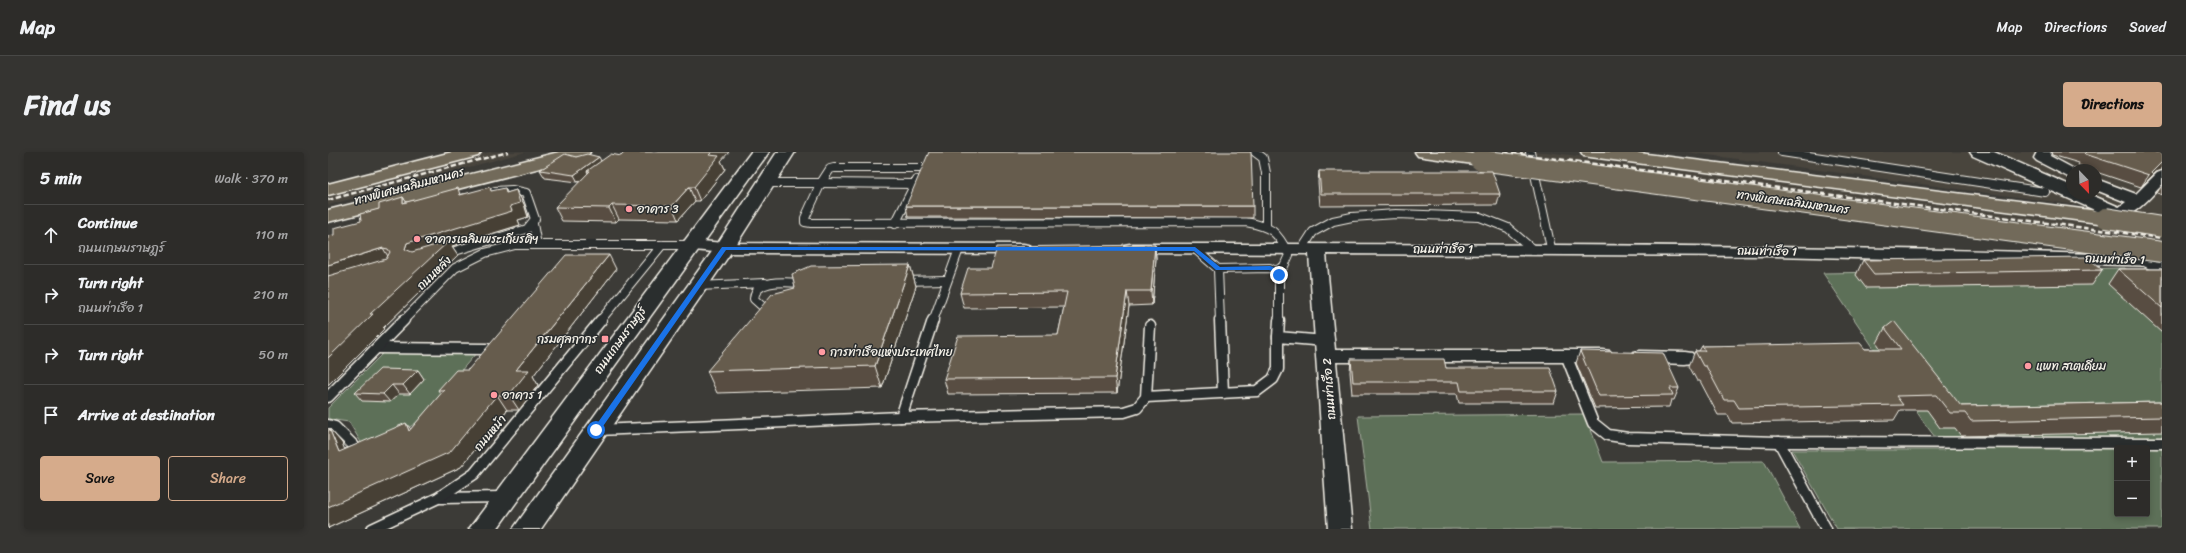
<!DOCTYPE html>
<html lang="en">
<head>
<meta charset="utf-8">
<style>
	body { margin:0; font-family:Sriracha,"Playpen Sans Thai",sans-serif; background:#353431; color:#f1f3f6 }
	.controls { position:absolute; right:12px; bottom:12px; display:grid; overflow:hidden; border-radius:4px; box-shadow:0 2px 6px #0003 }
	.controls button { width:36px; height:36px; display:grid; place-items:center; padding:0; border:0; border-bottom:1px solid #484846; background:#2d2c29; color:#f1f3f6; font:20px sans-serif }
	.compass { position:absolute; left:1738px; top:12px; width:36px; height:36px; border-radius:50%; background:#2d2c29; box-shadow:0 2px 6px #0003; rotate:157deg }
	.stop { position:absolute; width:12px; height:12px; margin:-9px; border:3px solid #1a73e8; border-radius:50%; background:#fff }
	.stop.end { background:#1a73e8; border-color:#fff; box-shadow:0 1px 4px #0008 }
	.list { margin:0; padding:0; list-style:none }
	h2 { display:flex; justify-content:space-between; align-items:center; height:52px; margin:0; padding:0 16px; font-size:17px }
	h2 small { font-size:13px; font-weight:400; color:#a7a7a8 }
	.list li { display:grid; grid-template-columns:26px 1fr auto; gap:12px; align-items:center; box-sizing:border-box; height:60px; padding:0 16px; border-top:1px solid #484846 }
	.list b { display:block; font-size:15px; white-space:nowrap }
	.list p { margin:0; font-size:13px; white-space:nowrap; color:#a7a7a8 }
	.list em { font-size:13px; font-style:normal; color:#a7a7a8 }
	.actions { display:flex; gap:8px; padding:12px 16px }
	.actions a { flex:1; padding:9px 0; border:1px solid #d6ab8b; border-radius:4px; text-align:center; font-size:14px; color:#d6ab8b }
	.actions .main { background:#d6ab8b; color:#111 }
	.icon { flex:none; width:22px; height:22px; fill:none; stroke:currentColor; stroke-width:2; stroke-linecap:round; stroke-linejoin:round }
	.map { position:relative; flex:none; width:1834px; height:377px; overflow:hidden; border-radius:4px }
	header { display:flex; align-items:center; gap:24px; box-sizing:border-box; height:56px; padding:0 20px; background:#2d2c29; border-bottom:1px solid #484846 }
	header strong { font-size:19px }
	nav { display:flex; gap:22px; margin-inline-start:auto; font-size:14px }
	.intro { display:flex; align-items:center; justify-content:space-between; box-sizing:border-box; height:96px; padding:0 24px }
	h1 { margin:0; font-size:28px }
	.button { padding:10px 18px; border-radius:4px; background:#d6ab8b; color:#111; font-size:14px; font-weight:700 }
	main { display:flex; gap:24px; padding:0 24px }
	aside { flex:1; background:#2d2c29; border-radius:4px; box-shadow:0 2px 6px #0003 }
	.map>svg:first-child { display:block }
</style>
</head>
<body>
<header>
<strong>Map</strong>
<nav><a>Map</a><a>Directions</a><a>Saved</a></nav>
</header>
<div class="intro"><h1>Find us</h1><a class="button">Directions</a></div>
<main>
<aside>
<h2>5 min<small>Walk · 370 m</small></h2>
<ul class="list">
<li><svg class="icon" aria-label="ahead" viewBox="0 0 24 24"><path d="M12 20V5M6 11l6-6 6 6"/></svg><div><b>Continue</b><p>ถนนเกษมราษฎร์</p></div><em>110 m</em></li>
<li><svg class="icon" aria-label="right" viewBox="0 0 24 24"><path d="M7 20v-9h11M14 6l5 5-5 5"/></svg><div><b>Turn right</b><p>ถนนท่าเรือ 1</p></div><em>210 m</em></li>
<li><svg class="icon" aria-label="right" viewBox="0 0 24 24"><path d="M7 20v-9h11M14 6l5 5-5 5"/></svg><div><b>Turn right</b></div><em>50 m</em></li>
<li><svg class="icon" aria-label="arrive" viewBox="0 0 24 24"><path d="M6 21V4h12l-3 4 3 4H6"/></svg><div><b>Arrive at destination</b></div></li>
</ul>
<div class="actions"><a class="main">Save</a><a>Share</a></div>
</aside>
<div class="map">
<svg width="1834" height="377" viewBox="0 0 1834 377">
	<rect width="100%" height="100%" fill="#3c3b37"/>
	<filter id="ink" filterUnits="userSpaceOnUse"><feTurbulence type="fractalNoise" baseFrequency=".025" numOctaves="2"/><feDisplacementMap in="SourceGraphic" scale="8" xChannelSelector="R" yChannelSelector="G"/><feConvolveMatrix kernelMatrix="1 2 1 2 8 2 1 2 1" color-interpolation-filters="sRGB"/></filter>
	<g filter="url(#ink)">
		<!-- built -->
		<g fill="#49453e">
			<polygon points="162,0 197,0 0,53 0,43"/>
			<polygon points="1125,0 1219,0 1834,81 1834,95"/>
			<polygon points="1358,0 1640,0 1770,56"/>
			<polygon points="1658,0 1834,0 1834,66 1800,62 1754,42 1768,42 1768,18 1744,18 1744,38"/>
		</g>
		<!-- green -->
		<g fill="#5d6f58" stroke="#a8b0a0" fill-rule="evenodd">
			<path d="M1797,116L1834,149V377H1509L1464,298H1617L1597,272L1495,121ZM1789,296H1819V362H1789Z"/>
			<polygon points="57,199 150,199 88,271 65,285 34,292 21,270 0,267 0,256"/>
			<polygon points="1257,262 1275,310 1436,309 1472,377 1044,377 1030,264"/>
		</g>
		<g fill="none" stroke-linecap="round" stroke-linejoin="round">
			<defs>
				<g id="service-far1">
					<polyline points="927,0 935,6 938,21 938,74"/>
					<polyline points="1202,0 1223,96"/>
					<polyline points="1454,0 1717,40"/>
					<path d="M438,31H493L477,66V70L483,71L918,70C944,75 949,79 961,103L956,114L948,119"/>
					<polyline points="493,31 502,17 506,16 595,16"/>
					<polyline points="493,31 587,32"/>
					<polyline points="205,72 209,93"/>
					<polyline points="567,72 589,28"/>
					<polyline points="867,97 890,117"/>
					<polyline points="974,97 985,80 1005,69 1024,65 1068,62 1152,65 1180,76 1203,96"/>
					<polyline points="117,102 199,77 207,67 198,41 184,38 167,39"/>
					<polyline points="1813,108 1834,119"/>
					<polyline points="575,129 618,128"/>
					<polyline points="370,134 437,131"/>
					<path d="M444,158L436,156L426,147C427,125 462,131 478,131"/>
					<polyline points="75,169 127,116 157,101 187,93 362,93"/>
					<polyline points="272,169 334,93"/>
					<polyline points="605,169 631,97"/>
					<polyline points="892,169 890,117 942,116 949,120 951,126 951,169"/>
				</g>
				<g id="service">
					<polyline points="892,168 895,241"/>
					<polyline points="951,168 950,185 997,189"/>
					<polyline points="49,196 159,197"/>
					<polyline points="1238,203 1265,271 1280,283 1300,286 1451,290 1834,291"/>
					<polyline points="0,245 76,168"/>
					<polyline points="818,245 929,239 945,227 950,217 950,185"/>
					<polyline points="573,265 605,168"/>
					<polyline points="0,273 7,275 30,298 35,297"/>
					<polyline points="270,278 573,265 796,260 809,256 818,245 822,174"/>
					<polyline points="1451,290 1498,377"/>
					<polyline points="113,346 176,345"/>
					<polyline points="44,377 110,346 146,322 273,168"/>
				</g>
				<g id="minor">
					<polygon points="1709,0 1723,0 1722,4 1748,18 1744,18 1744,27 1709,9 1706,6"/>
					<path d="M1834,19V33C1822,45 1803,70 1784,65L1782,62L1798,50L1768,38V27L1808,42L1829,21Z"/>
					<polygon points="362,88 396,91 695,92 701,93 704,97 701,101 695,102 396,101 356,97 354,93 356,89"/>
					<path d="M802,92C1146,92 1490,92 1834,104V114L1447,104L998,102L1007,198H1275L1282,199L1285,204L1282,209L1275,210H1008L1024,377H1000L981,102L796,101L793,97L796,93Z"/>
					<polygon points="1312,199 1357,200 1364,201 1367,206 1364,211 1357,212 1305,210 1302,205 1305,200"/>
				</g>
				<g id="tertiary">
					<polygon points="423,0 441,0 169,377 141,377"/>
					<polygon points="449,0 467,0 406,96 213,377 185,377 388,94"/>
					<polygon points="1642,0 1666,0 1744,34 1744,42 1761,42 1812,64 1815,68 1812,72 1805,74 1798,72 1645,4"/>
				</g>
				<g id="motorway">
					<polygon points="124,0 153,0 150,4 0,43 0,32"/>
					<polygon points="231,0 262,0 259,4 0,70 0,58"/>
					<polygon points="1087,0 1133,0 1158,4 1161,8 1158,12 1152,13 1096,5 1090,4"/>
					<polygon points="1253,0 1303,0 1778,60 1785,62 1787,66 1785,70 1778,72 1262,5 1256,4"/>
				</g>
			</defs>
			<!-- service-far1 casing -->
			<use href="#service-far1" stroke="#f4f1e8" stroke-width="10"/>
			<!-- service casing -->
			<use href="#service" stroke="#f4f1e8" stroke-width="13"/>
			<!-- minor casing -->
			<use href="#minor" stroke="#f4f1e8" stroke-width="3"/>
			<!-- tertiary casing -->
			<use href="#tertiary" stroke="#f4f1e8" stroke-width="3"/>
			<!-- motorway casing -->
			<use href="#motorway" stroke="#f4f1e8" stroke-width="3"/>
			<!-- service-far1 -->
			<use href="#service-far1" stroke="#2a2d2e" stroke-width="8"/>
			<!-- service -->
			<use href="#service" stroke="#2a2d2e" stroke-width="10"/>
			<!-- minor -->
			<use href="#minor" fill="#2a2d2e" fill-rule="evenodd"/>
			<!-- tertiary -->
			<use href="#tertiary" fill="#2a2d2e" fill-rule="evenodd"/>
			<!-- motorway -->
			<use href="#motorway" fill="#726b5a" fill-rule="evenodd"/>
			<!-- rail -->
			<g stroke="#f4f1e8" stroke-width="2.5" stroke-dasharray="5.5 2.5" stroke-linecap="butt">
				<polyline points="1176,0 1834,86"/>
				<polyline points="0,48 180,0"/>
			</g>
			<defs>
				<g id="motorway-bridge">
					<polyline points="1152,8 1834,100"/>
					<polyline points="1778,66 1834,75"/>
				</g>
			</defs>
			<!-- motorway-bridge casing -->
			<use href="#motorway-bridge" stroke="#f4f1e8" stroke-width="22" stroke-linecap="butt"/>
			<!-- motorway-bridge -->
			<use href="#motorway-bridge" stroke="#726b5a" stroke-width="20"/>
		</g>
		<!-- wall -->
		<g fill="#584e42" stroke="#f4f1e8">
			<polygon points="1723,0 1834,0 1834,18 1828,20 1813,35 1768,20 1768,18 1764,18 1750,13 1751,11 1724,3"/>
			<polygon points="293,4 393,9 397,17 372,49 367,49 350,68 291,67 288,70 234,69 227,55 254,28 250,30 217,26 212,18 248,5 273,9"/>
			<polygon points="991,19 1172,42 1169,53 992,54 990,30"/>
			<polygon points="1834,33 1834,43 1829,41"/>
			<polygon points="188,38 196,52 200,65 190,68 192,73 124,94 130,103 55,176 56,177 0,233 6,83 33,69 51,57 75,45 78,50 134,42 164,39 179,41"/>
			<polygon points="578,54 925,54 925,66 580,65"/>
			<polygon points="827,93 828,107 824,153 801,154 789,241 620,242 616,227 730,183 736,155 636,156 632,141"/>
			<polygon points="1535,108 1774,118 1764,133 1538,136 1528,123"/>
			<polygon points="582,113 588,134 554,236 389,241 379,219"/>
			<polygon points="288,117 205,224 210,233 197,250 191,258 179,258 133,315 0,376 0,377 1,276 14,291 16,297 83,277 113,243 110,238"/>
			<polygon points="1790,117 1834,117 1834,181 1780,132"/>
			<polygon points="1557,176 1633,254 1834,250 1834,280 1633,284 1627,276 1612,276 1599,258 1572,258 1566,268 1404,271 1400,263 1390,263 1372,229 1369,229 1361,214 1367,199 1371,199 1374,194 1537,197 1553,197 1549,191"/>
			<polygon points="1252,199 1351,236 1346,248 1343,248 1341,255 1267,256 1248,211"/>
			<polygon points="1023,207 1118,216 1230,239 1226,251 1131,251 1129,242 1024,242 1022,220"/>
			<polygon points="90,218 96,227 82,242 71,242 62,250 34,249 27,241"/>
		</g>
		<!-- shaded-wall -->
		<g fill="#474036" stroke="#f4f1e8">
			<polygon points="384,0 401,0 393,9 397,17 372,49 366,35 381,3"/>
			<polygon points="271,5 275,13 259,19 261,23 250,30 246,23"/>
			<polygon points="1834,10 1834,18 1828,20 1813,35 1821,23"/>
			<polygon points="361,35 367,49 350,68 344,54"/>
			<polygon points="177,36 184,50 188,38 196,52 200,65 190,68 192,73 124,94 130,103 55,176 56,177 0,233 0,206 42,162 88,105 77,97 79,91 178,41"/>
			<polygon points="75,45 84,59 75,51"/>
			<polygon points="284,53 291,67 288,70 281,56"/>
			<polygon points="827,93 828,107 824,153 823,139"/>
			<polygon points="55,96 64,111 0,130 0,113"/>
			<polygon points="281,103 288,117 205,224 210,233 191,258 181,243 188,218"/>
			<polygon points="582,113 588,134 554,236 547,214"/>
			<polygon points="799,139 801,154 789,241 787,226"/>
			<polygon points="90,218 96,227 82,242 75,233"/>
			<polygon points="64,233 71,242 62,250 55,242"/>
			<polygon points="169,243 179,258 133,315 0,376 1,377 0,377 0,355"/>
			<polygon points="78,271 90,286 81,279"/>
			<polygon points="1,276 14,291 24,315 11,300"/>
		</g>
		<!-- building -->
		<g fill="#665b4d" stroke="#f4f1e8">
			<polygon points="297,0 384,0 381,3 391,4 366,35 361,35 344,54 284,53 281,56 227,55 262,19 259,19 283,2 293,4"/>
			<polygon points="601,0 923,0 925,54 578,54"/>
			<polygon points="1759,0 1834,0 1834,10 1821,23 1757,2"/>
			<polygon points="237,2 248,5 259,2 271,5 246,23 212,18"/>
			<polygon points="991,19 1164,19 1172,42 993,42"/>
			<polygon points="162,35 163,39 177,36 178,41 188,38 192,51 182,54 184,59 79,91 77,97 84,100 121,89 42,162 45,162 0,206 0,124 58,107 62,100 60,97 55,96 0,113 0,84 6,83 6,76 33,69 32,62 51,57 51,52 75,45 75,51 130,36 132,43"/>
			<polygon points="827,93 823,139 799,139 787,226 616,227 630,184 730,183 739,140 632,141 640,116 663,116 669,95"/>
			<polygon points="238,103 281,103 188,218 201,218 181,243 169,243 122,300 0,355 0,277 1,276 11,300 78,271 81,279 116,238 110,238 128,218 140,218"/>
			<polygon points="1760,105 1774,118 1546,122 1535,108"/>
			<polygon points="582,113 547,214 379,219 444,142 467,136 464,122 483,114"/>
			<polygon points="1790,117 1834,117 1834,156"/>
			<polygon points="1566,169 1633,254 1834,250 1834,265 1643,269 1637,261 1622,261 1608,243 1568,244 1575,253 1411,256 1406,248 1396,248 1378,214 1375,214 1367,199 1377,199 1374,194 1532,191 1537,197 1573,197 1557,176"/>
			<polygon points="1252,199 1335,201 1351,236 1342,236 1345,243 1271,244"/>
			<polygon points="1023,207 1116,207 1118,216 1222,216 1230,239 1133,239 1131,230 1025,230"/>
			<polygon points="52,217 90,218 75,233 64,233 55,242 27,241"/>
		</g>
	</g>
	<!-- route -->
	<polygon fill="#1a73e8" points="394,95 867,95 892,115 942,114 950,117 954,123 949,124 946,120 941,118 888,118 866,99 398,98 271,280 266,280 266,276"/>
	<!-- markers -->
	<g fill="#ff9aa2" stroke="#2a2d2e" stroke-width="1.5">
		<circle cx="301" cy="57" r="4"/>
		<circle cx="89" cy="87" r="4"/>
		<rect x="273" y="183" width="8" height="8" rx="2"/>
		<circle cx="494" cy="200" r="4"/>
		<circle cx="1700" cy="214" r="4"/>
		<circle cx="166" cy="243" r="4"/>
	</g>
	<g text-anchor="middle" stroke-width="3" stroke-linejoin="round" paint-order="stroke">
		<!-- street labels -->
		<g font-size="12" fill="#f4f1e8" stroke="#2a2d2e">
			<text transform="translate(81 34) rotate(-15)" y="4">ทางพิเศษเฉลิมมหานคร</text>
			<text transform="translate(1465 50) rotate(8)" y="4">ทางพิเศษเฉลิมมหานคร</text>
			<text x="1115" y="101">ถนนท่าเรือ 1</text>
			<text transform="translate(1439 99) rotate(1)" y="4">ถนนท่าเรือ 1</text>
			<text transform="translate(1787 107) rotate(2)" y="4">ถนนท่าเรือ 1</text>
			<text transform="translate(106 121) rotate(-44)" y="4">ถนนหลัง</text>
			<text transform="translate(292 188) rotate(-54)" y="4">ถนนเกษมราษฎร์</text>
			<text transform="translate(1001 237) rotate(-94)" y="4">ถนนท่าเรือ 2</text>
			<text transform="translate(162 281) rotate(-50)" y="4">ถนนหน้า</text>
		</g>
		<!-- poi labels -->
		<g font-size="12" fill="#f4f1e8" stroke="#2a2d2e" text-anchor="start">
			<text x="309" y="61">อาคาร 3</text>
			<text x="97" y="91">อาคารเฉลิมพระเกียรติฯ</text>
			<text x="269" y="191" text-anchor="end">กรมศุลกากร</text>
			<text x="502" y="204">การท่าเรือแห่งประเทศไทย</text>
			<text x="1708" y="218">แพท สเตเดียม</text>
			<text x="174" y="247">อาคาร 1</text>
		</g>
	</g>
</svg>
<div class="controls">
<button>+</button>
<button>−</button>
</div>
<svg class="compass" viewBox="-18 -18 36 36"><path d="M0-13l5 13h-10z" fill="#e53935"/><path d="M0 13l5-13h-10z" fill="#a7a7a8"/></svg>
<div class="stop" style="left:268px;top:278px"></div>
<div class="stop end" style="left:951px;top:123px"></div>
</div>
</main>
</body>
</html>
